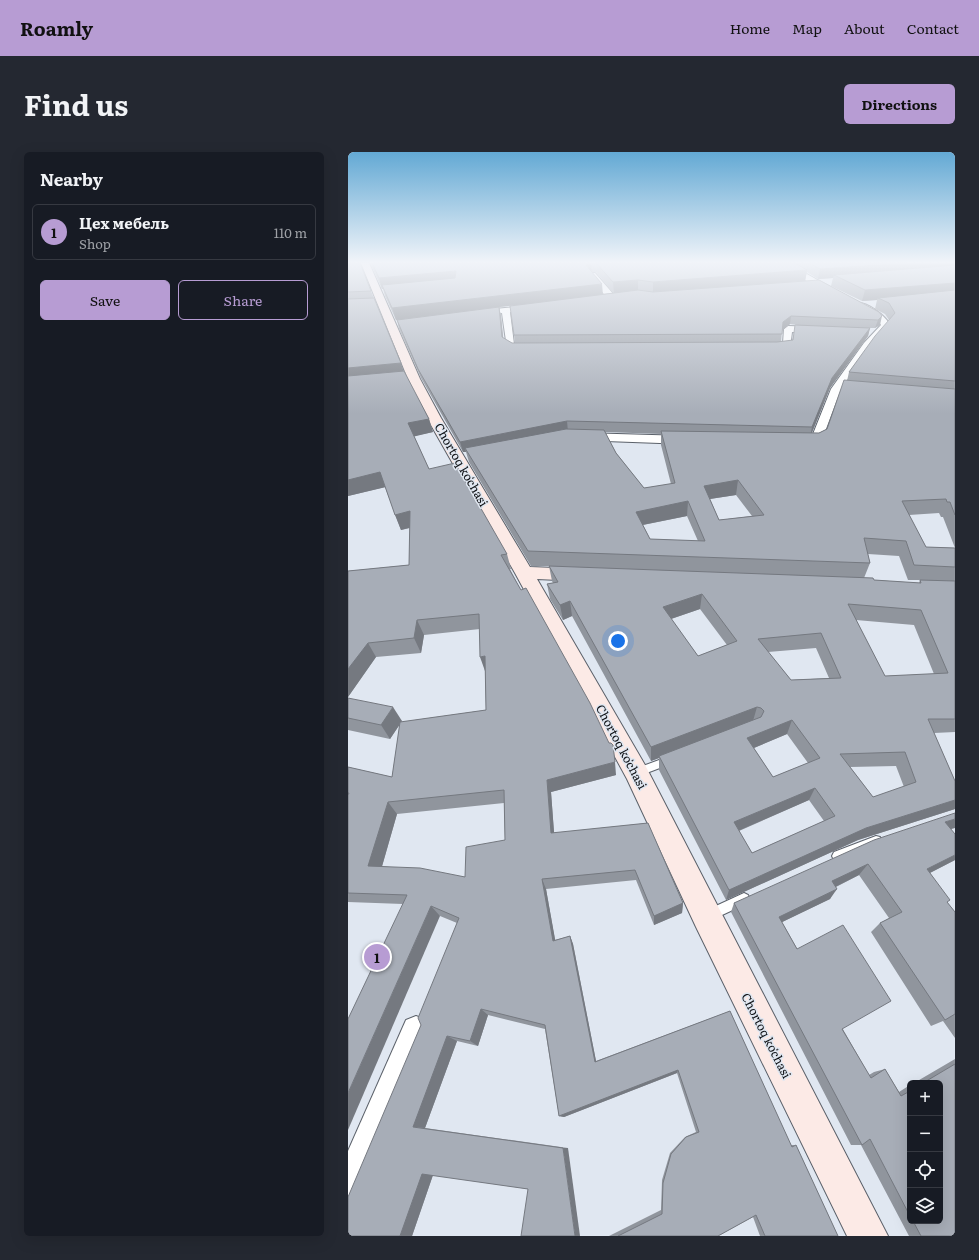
<!DOCTYPE html>
<html lang="en">
<head>
<meta charset="utf-8">
<style>
	body { margin:0; font-family:Literata,serif; background:#242831; color:#f1f3f6 }
	.controls { position:absolute; right:12px; bottom:12px; display:grid; overflow:hidden; border-radius:6px; box-shadow:0 4px 16px #0002 }
	.controls button { width:36px; height:36px; display:grid; place-items:center; padding:0; border:0; border-bottom:1px solid #363941; background:#171b24; color:#f1f3f6; font:20px sans-serif }
	.you { position:absolute; left:270px; top:489px; width:14px; height:14px; margin:-10px; border:3px solid #fff; border-radius:50%; background:#1a73e8; box-shadow:0 0 0 6px #1a73e833 }
	.badge { display:grid; place-items:center; width:26px; height:26px; border-radius:50%; background:#b79cd3; color:#111; font-size:13px; font-weight:700 }
	.pin { position:absolute; translate:-50% -50%; border:2px solid #fff; box-shadow:0 1px 4px #0006 }
	.list { margin:0; padding:0; list-style:none }
	h2 { display:flex; justify-content:space-between; align-items:center; height:52px; margin:0; padding:0 16px; font-size:17px }
	h2 small { font-size:13px; font-weight:400; color:#9ea1a6 }
	.list li { display:grid; grid-template-columns:26px 1fr auto; gap:12px; align-items:center; box-sizing:border-box; height:56px; margin:0 8px 8px; padding:0 8px; border:1px solid #363941; border-radius:6px }
	.list b { display:block; font-size:15px; white-space:nowrap }
	.list p { margin:0; font-size:13px; white-space:nowrap; color:#9ea1a6 }
	.list em { font-size:13px; font-style:normal; color:#9ea1a6 }
	.actions { display:flex; gap:8px; padding:12px 16px }
	.actions a { flex:1; padding:9px 0; border:1px solid #b79cd3; border-radius:6px; text-align:center; font-size:14px; color:#b79cd3 }
	.actions .main { background:#b79cd3; color:#111 }
	.icon { flex:none; width:22px; height:22px; fill:none; stroke:currentColor; stroke-width:2; stroke-linecap:round; stroke-linejoin:round }
	.map { position:relative; flex:none; width:607px; height:1084px; overflow:hidden; border-radius:6px }
	header { display:flex; align-items:center; gap:24px; box-sizing:border-box; height:56px; padding:0 20px; background:#b79cd3; color:#111 }
	header strong { font-size:19px }
	nav { display:flex; gap:22px; margin-inline-start:auto; font-size:14px }
	.intro { display:flex; align-items:center; justify-content:space-between; box-sizing:border-box; height:96px; padding:0 24px }
	h1 { margin:0; font-size:28px }
	.button { padding:10px 18px; border-radius:6px; background:#b79cd3; color:#111; font-size:14px; font-weight:700 }
	main { display:flex; gap:24px; padding:0 24px }
	aside { flex:1; background:#171b24; border-radius:6px; box-shadow:0 4px 16px #0002 }
	.map>svg:first-child { display:block }
</style>
</head>
<body>
<header>
<strong>Roamly</strong>
<nav><a>Home</a><a>Map</a><a>About</a><a>Contact</a></nav>
</header>
<div class="intro"><h1>Find us</h1><a class="button">Directions</a></div>
<main>
<aside>
<h2>Nearby<small></small></h2>
<ul class="list">
<li><span class="badge">1</span><div><b>Цех мебель</b><p>Shop</p></div><em>110 m</em></li>
</ul>
<div class="actions"><a class="main">Save</a><a>Share</a></div>
</aside>
<div class="map">
<svg width="607" height="1084" viewBox="0 0 607 1084">
	<rect width="100%" height="100%" fill="#e0e7f1"/>
	<g fill="none" stroke-linecap="round" stroke-linejoin="round">
		<defs>
			<g id="lane">
				<polygon points="322,604 325,605 327,608 325,611 288,625 284,624 283,621 284,618"/>
				<polygon points="528,684 532,685 533,689 532,693 490,709 486,708 484,704 486,700"/>
				<polygon points="396,741 400,743 402,747 400,751 361,769 357,767 355,763 357,759"/>
			</g>
			<g id="street">
				<polygon points="434,111 441,111 457,121 491,140 484,142 451,125"/>
				<polygon points="241,121 247,121 267,144 267,148 261,148 241,125"/>
				<path d="M508,151C518,149 538,164 542,173L522,195L493,237L472,293L448,294L446,291L448,288L463,287L483,237L516,191L533,173L528,165L508,155Z"/>
				<polygon points="187,153 191,155 190,157 162,160 166,192 185,194 187,196 182,199 159,196 154,161 126,165 122,162 126,159"/>
				<polygon points="440,174 472,175 476,178 472,181 444,180 442,196 416,197 416,193 435,191 436,177"/>
				<polygon points="234,281 339,284 345,288 339,292 230,288 228,285"/>
				<polygon points="68,864 78,868 82,878 12,1049 0,1053 0,999 58,868"/>
			</g>
			<polygon id="secondary" points="13,111 21,111 72,227 93,266 182,415 232,417 238,419 241,423 238,427 232,429 189,427 297,613 540,1084 499,1084 348,775 279,627 167,421 79,266 60,227"/>
		</defs>
		<!-- lane casing -->
		<use href="#lane" stroke="#5b616a" stroke-width="2"/>
		<!-- street casing -->
		<use href="#street" stroke="#5b616a" stroke-width="2"/>
		<!-- secondary casing -->
		<use href="#secondary" stroke="#5b616a" stroke-width="2"/>
		<!-- lane -->
		<use href="#lane" fill="#fff" fill-rule="evenodd"/>
		<!-- street -->
		<use href="#street" fill="#fff" fill-rule="evenodd"/>
		<!-- secondary -->
		<use href="#secondary" fill="#fceae6" fill-rule="evenodd"/>
	</g>
	<!-- wall -->
	<g fill="#90959d" fill-rule="evenodd">
		<path d="M0,111L23,139L55,219L81,267L85,280L66,284L81,317L159,402L163,417H162L268,623L203,640L206,681L300,671L335,751L334,761L306,773L288,728L198,737L207,788L222,784L225,792L248,909L382,859L443,993H448L490,1084H412L405,1065L370,1084H261L313,1058L314,1028L322,1001L337,985L348,980L329,921L216,965L211,964L197,877L140,863L130,894L109,889L77,976L220,996L180,1037L85,1023L64,1084H0L73,873L109,771L92,764L55,752L0,750V615L44,625L52,572L42,587L0,578V547L54,569L53,570L138,558L137,519L132,477L76,483L73,501L28,505L0,545V419L61,413L62,376L53,378L37,335L0,344ZM156,651L157,688L117,725L34,714L49,662Z"/>
		<path d="M22,111H607V396L595,365H593L591,361L561,363L578,395L607,396V580L586,581L607,629V657L510,688L378,748L311,618V606L303,609L224,464L215,468L202,447L199,432L205,431L204,429L201,414H183L121,310L118,300H115L73,226L51,177L49,168H48L37,144L35,137H34ZM244,120H248L265,141L255,142ZM459,120L470,127L485,126L483,134L514,149L529,148L527,157L537,162L541,168L501,220L499,229L479,277L471,281H464L482,236L520,184L522,176H527L532,173L531,160L457,129ZM170,153L166,183L167,191H164L155,186L153,164L151,155ZM442,172L449,173L444,188L433,190L434,178ZM257,280L313,282V293L323,332L296,336L268,301ZM388,343L404,364L371,368L362,347ZM339,364L350,389L302,387L295,373ZM520,402L551,404L560,428H572L571,431L526,428L516,426L522,411ZM352,457L379,493L350,504L323,467ZM508,468L566,473L586,522L537,524ZM468,496L481,526L443,528L420,500ZM439,582L460,611L425,625L406,596ZM548,614L556,635L525,645L502,615ZM461,648L476,669L404,701L391,679Z"/>
		<polygon points="603,677 607,708 582,721 599,750 607,760 607,886 595,869 583,874 523,780 532,771 541,766 511,723 488,735 482,747 434,770 521,923 526,920 537,917 551,940 562,933 562,1069 592,1069 592,931 566,931 607,907 607,1084 561,1084 513,993 503,993 383,760 386,751"/>
	</g>
	<!-- shaded-wall -->
	<g fill="#757980">
		<polygon points="239,111 243,111 244,120 239,122 238,113"/>
		<polygon points="558,111 607,111 607,117 486,123 485,126 470,127 472,117"/>
		<polygon points="459,118 457,129 305,140 305,130"/>
		<polygon points="108,119 110,130 34,133 35,137 34,137 31,126"/>
		<polygon points="290,128 290,139 266,141 265,130"/>
		<polygon points="607,131 607,142 530,146 529,148 514,149 517,138"/>
		<polygon points="254,132 255,143 151,155 153,164 156,194 154,185 151,155 48,168 44,156"/>
		<polygon points="443,164 442,172 434,179 435,170"/>
		<polygon points="534,164 532,173 527,176 530,168"/>
		<polygon points="522,176 520,184 482,236 462,285 464,275 484,226"/>
		<polygon points="53,211 57,223 0,229 0,216"/>
		<polygon points="81,267 85,280 64,285 60,271"/>
		<polygon points="219,269 220,280 117,296 118,300 115,300 112,290"/>
		<polygon points="32,320 38,335 0,344 0,328"/>
		<polygon points="390,328 388,343 355,348 356,334"/>
		<polygon points="340,349 339,364 289,374 288,360"/>
		<polygon points="62,359 68,374 53,378 47,363"/>
		<polygon points="354,442 352,457 314,470 315,455"/>
		<polygon points="222,449 224,464 215,468 212,453"/>
		<polygon points="69,468 76,483 73,501 66,486"/>
		<polygon points="20,491 28,505 0,545 0,517"/>
		<polygon points="137,504 137,519 132,505"/>
		<polygon points="45,555 54,569 42,587 33,573"/>
		<polygon points="409,555 405,569 311,604 311,606 303,609 303,595"/>
		<polygon points="444,568 439,582 396,600 399,586"/>
		<polygon points="267,610 268,623 203,640 207,693 203,681 199,628"/>
		<polygon points="467,636 461,648 383,682 386,670"/>
		<polygon points="607,648 607,657 510,688 378,748 381,738 518,676"/>
		<polygon points="40,650 49,662 31,725 20,714"/>
		<polygon points="607,667 607,676 586,682 597,670"/>
		<polygon points="607,703 607,708 568,728 579,717"/>
		<polygon points="520,712 511,723 477,740 484,729"/>
		<polygon points="194,727 198,737 209,798 205,789"/>
		<polygon points="489,737 482,747 426,774 431,765"/>
		<polygon points="335,751 334,761 306,773 306,764"/>
		<polygon points="83,754 92,764 0,978 0,941"/>
		<polygon points="222,784 225,792 249,914 247,910"/>
		<polygon points="133,857 140,863 130,894 122,889"/>
		<polygon points="99,884 109,889 77,976 65,975"/>
		<polygon points="330,918 329,921 216,965 211,964"/>
		<polygon points="215,996 220,996 232,1084 227,1084"/>
		<polygon points="86,1020 64,1084 52,1084 74,1022"/>
	</g>
	<!-- building -->
	<g fill="#a7adb7" stroke="#757980" fill-rule="evenodd">
		<polygon points="0,111 12,111 23,139 0,140"/>
		<polygon points="24,111 240,111 239,111 238,113 254,132 44,156 34,133 107,126 108,119 31,126"/>
		<polygon points="248,111 447,111 459,118 305,130 290,128 265,130"/>
		<polygon points="462,111 558,111 472,117"/>
		<polygon points="607,113 607,131 517,138 486,123"/>
		<polygon points="471,128 531,160 534,164 530,168 443,164 435,170 434,182 166,183 162,154 290,138 305,140"/>
		<polygon points="607,138 607,229 501,220 527,184 547,161 541,151 530,146"/>
		<polygon points="26,146 53,211 0,216 0,147"/>
		<polygon points="151,155 154,185 164,191 429,190 445,188 447,173 522,176 484,226 464,275 219,269 112,290 70,217 49,168"/>
		<path d="M56,219L81,267L60,271L81,317L107,311L159,402L153,403L173,438L178,436L242,551L261,591H263L265,593L267,610L199,628L203,681L300,671L335,751L306,764L287,718L194,727L205,789L222,784L247,910L382,859L444,995L448,993L490,1084H417L408,1063L370,1084H270L314,1062L315,1031L323,1002L338,985L351,980L330,918L211,964L197,873L133,857L122,889L99,884L65,975L215,996L227,1084H173L180,1037L74,1022L52,1084H0V1045L73,873L70,866L111,766L83,754L0,941V867L59,743L0,741V643L1,641H0V615L44,625L52,570L138,558L137,504L132,505L131,462L69,468L66,486L20,491L0,517V419L61,413L62,359L47,363L32,320L0,328V224ZM156,638L157,688L118,695L117,725L72,716L20,714L40,650Z"/>
		<path d="M496,228L607,237V363L602,350H599L598,347L554,349L578,395L607,396V415L566,413L558,389L516,386L522,411L180,399L117,296L218,277L256,278L268,301L296,336L327,331L313,279L471,281L479,277ZM390,328L416,363L371,368L356,334ZM340,349L357,389L302,387L288,360Z"/>
		<path d="M201,414L525,426L526,428L573,431L572,428L607,429V567H580L607,629V648L518,676L381,738L311,604L413,565L416,559L413,556L409,555L303,595L222,449L212,453L199,432L210,430ZM354,442L389,489L350,504L315,455ZM500,452L573,458L600,521L537,524ZM473,481L493,526L443,528L410,487ZM444,568L472,606L425,625L399,586ZM557,600L568,630L525,645L492,602ZM467,636L487,664L404,701L386,670Z"/>
		<polygon points="0,546 45,555 33,573 0,566"/>
		<polygon points="607,661 607,667 597,670 607,682 607,703 579,717 602,748 599,750 607,760 607,862 597,868 532,771 554,760 520,712 484,729 489,737 431,765 449,797 495,773 543,849 494,877 523,926 537,917 553,944 562,939 562,1064 522,987 514,993 386,751 526,688"/>
		<polygon points="607,912 607,1084 573,1084 565,1069 592,1069 592,931 575,931"/>
	</g>
	<!-- sky -->
	<linearGradient id="sky" x2="0" y2="1"><stop stop-color="#63a9d4"/><stop offset="0.42" stop-color="#f1f4f9"/><stop offset="1" stop-color="#f1f4f9" stop-opacity="0"/></linearGradient>
	<rect width="607" height="262" fill="url(#sky)"/>
	<g text-anchor="middle" stroke-width="3" stroke-linejoin="round" paint-order="stroke">
		<!-- street labels -->
		<g font-size="12" fill="#0f1115" stroke="#e0e7f1">
			<text transform="translate(113 313) rotate(60)" y="4">Chortoq koʻchasi</text>
			<text transform="translate(273 595) rotate(62)" y="4">Chortoq koʻchasi</text>
			<text transform="translate(418 884) rotate(63)" y="4">Chortoq koʻchasi</text>
		</g>
	</g>
</svg>
<div class="controls">
<button>+</button>
<button>−</button>
<button><svg class="icon" aria-label="locate" viewBox="0 0 24 24"><circle cx="12" cy="12" r="6"/><path d="M12 2v4M12 18v4M2 12h4M18 12h4"/></svg></button>
<button><svg class="icon" aria-label="layers" viewBox="0 0 24 24"><path d="M12 4l9 5-9 5-9-5zM3 14l9 5 9-5"/></svg></button>
</div>
<div class="you"></div>
<div class="pin badge" style="left:29px;top:805px">1</div>
</div>
</main>
</body>
</html>
